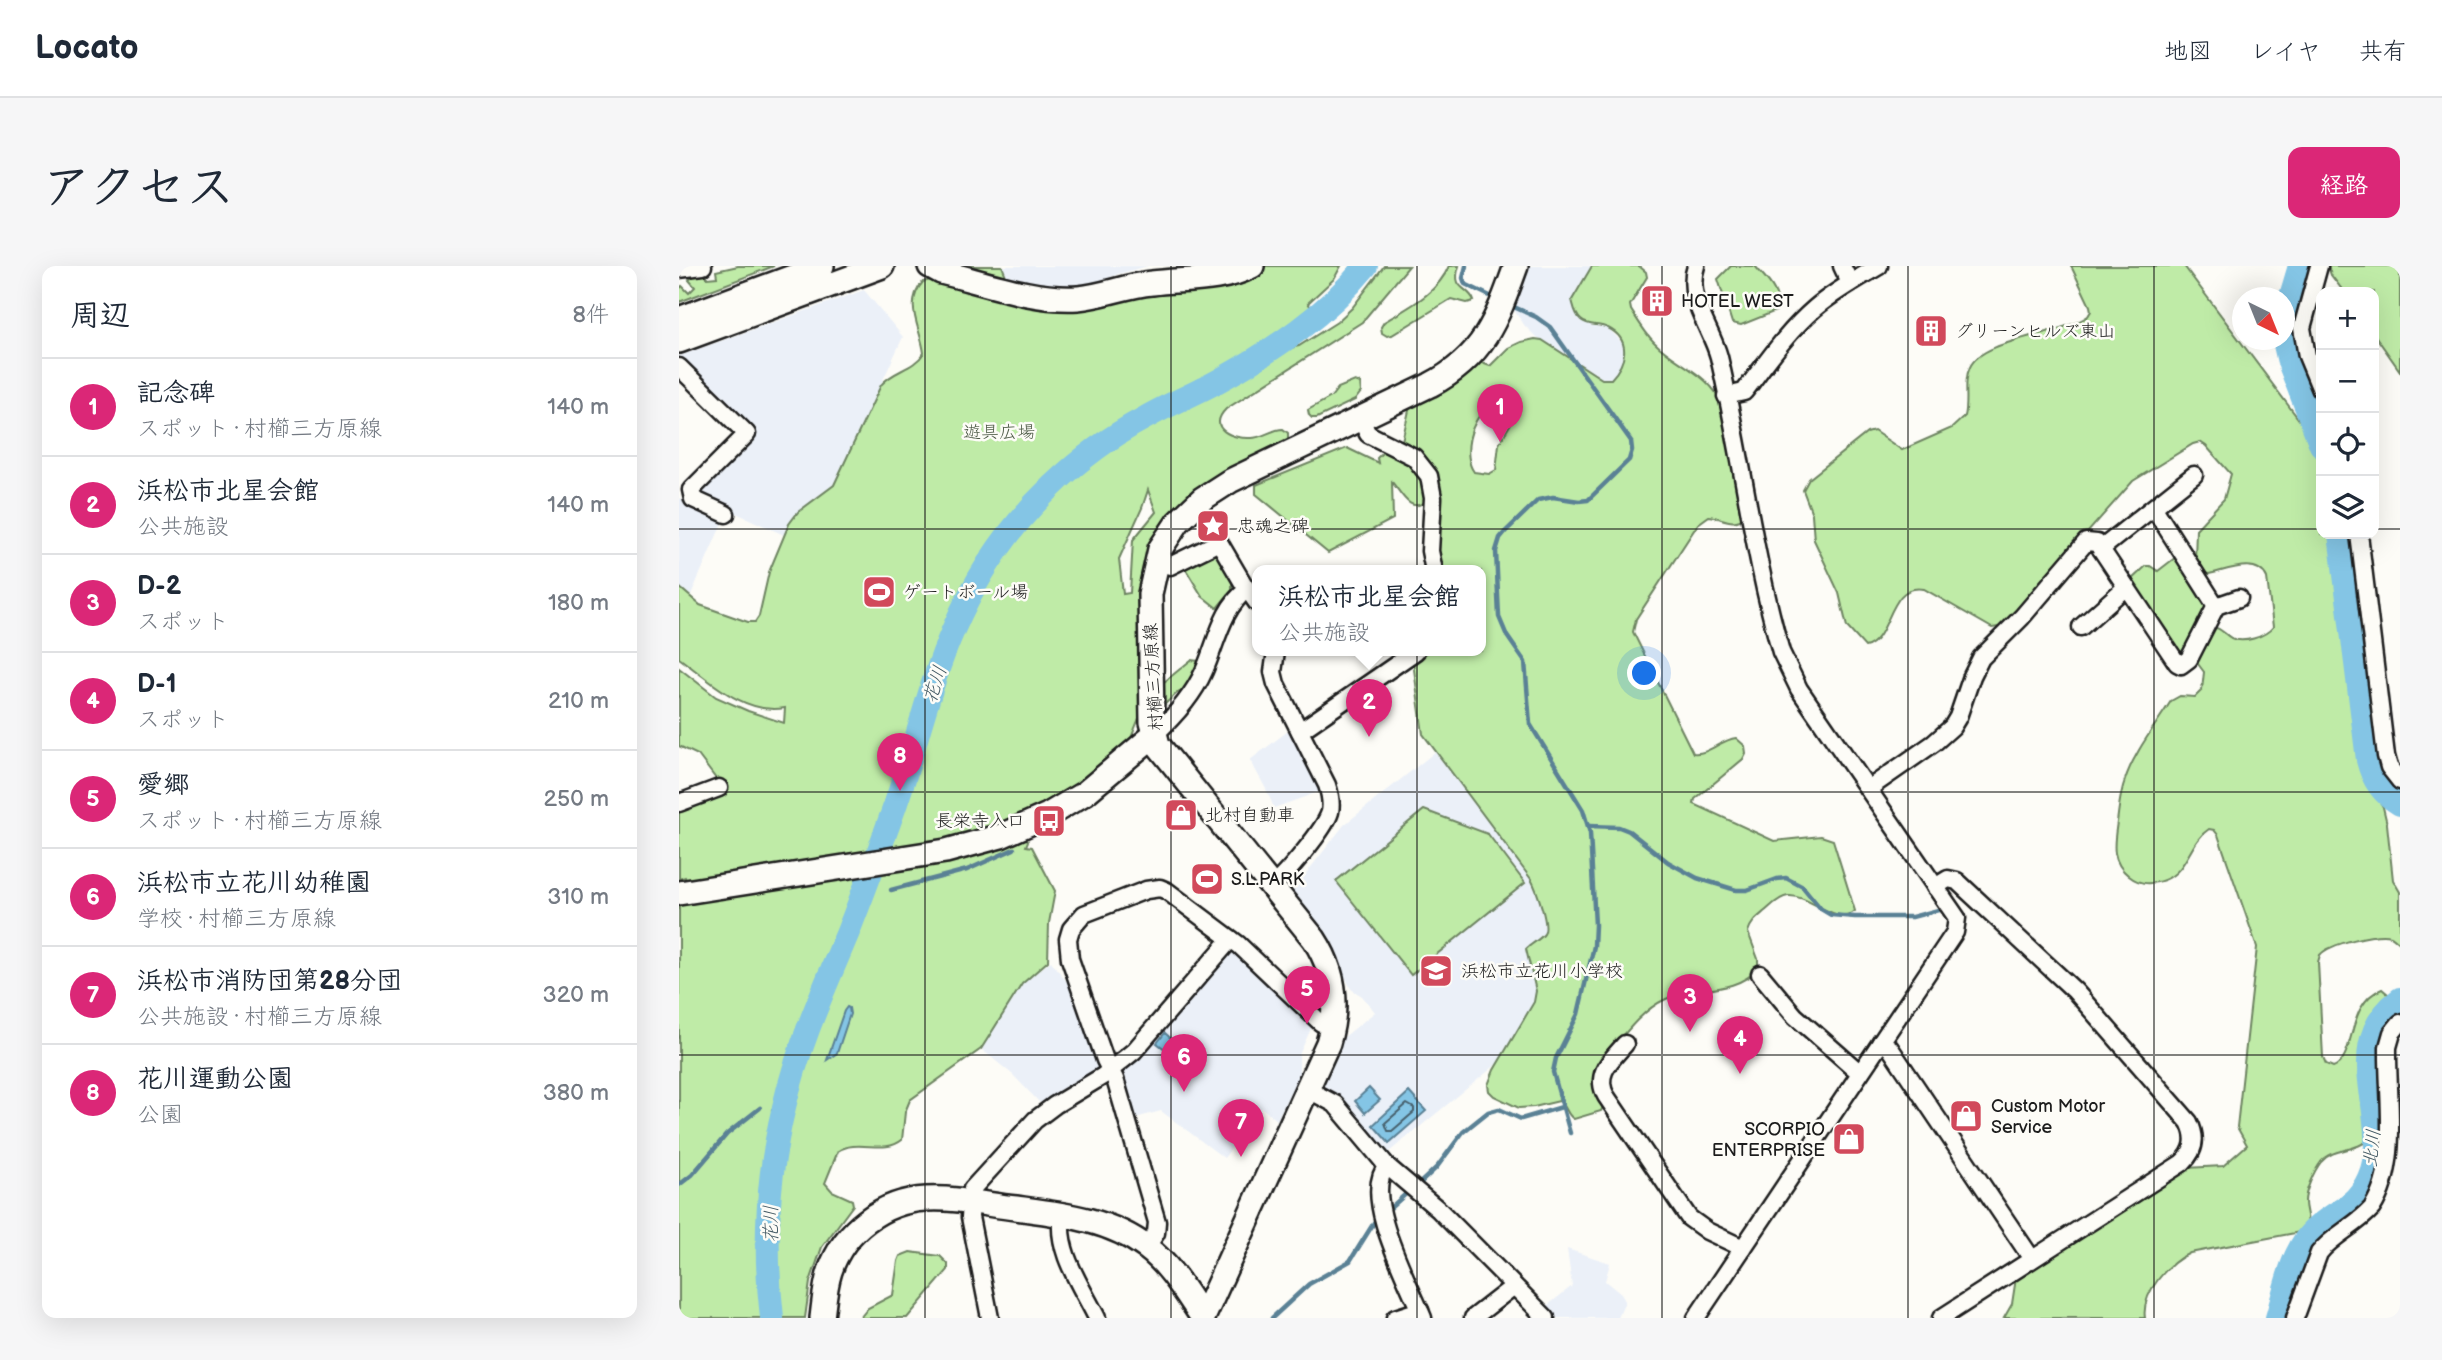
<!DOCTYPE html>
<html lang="ja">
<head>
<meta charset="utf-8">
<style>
	body { margin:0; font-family:"Balsamiq Sans","Klee One",sans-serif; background:#f6f6f7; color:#1f2937 }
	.controls { position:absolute; right:21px; top:21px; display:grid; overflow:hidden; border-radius:14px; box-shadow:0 7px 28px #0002 }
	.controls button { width:63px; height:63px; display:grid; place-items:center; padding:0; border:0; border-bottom:2px solid #e0e1e3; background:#fff; color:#1f2937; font:35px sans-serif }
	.compass { position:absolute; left:1553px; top:21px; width:63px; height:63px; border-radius:50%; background:#fff; box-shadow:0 7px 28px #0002; rotate:137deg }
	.you { position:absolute; left:966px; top:408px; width:24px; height:24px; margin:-18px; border:5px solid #fff; border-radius:50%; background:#1a73e8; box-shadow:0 0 0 10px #1a73e833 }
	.badge { display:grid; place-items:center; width:46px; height:46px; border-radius:50%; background:#db2777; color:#fff; font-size:23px; font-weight:700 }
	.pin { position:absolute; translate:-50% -58px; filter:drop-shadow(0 2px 4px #0008) }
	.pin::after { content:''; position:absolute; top:37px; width:24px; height:21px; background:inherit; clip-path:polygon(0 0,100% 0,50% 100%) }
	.popup { position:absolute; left:573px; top:299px; width:234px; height:91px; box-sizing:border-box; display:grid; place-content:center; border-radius:14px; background:#fff; filter:drop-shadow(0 2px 5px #0005); font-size:23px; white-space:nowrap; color:#747a83 }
	.popup b { font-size:26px; color:#1f2937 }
	.popup::after { content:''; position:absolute; left:50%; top:100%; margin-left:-14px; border:14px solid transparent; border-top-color:#fff }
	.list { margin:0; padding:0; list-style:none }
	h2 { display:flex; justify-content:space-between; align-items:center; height:91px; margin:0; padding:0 28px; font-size:30px }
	h2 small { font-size:23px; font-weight:400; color:#747a83 }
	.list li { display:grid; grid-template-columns:46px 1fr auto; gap:21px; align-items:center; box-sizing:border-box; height:98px; padding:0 28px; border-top:2px solid #e0e1e3 }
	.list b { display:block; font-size:26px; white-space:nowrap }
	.list p { margin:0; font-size:23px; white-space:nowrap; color:#747a83 }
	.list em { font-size:23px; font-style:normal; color:#747a83 }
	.icon { flex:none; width:38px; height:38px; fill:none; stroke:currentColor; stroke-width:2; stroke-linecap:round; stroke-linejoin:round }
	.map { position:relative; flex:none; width:1721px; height:1052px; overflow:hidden; border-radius:14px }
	header { display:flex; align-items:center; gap:42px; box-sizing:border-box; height:98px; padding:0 35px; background:#fff; border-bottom:2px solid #e0e1e3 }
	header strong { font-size:33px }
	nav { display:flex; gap:38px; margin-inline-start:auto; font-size:24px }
	.intro { display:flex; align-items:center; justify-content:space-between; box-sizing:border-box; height:168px; padding:0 42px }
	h1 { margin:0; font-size:49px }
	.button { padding:18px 32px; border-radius:14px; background:#db2777; color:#fff; font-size:24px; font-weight:700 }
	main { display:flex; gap:42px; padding:0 42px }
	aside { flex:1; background:#fff; border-radius:14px; box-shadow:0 7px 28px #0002 }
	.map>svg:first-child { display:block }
</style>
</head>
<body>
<header>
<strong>Locato</strong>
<nav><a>地図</a><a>レイヤ</a><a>共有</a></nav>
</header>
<div class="intro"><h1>アクセス</h1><a class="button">経路</a></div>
<main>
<aside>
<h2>周辺<small>8件</small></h2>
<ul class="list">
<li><span class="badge">1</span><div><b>記念碑</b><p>スポット · 村櫛三方原線</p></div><em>140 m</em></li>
<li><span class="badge">2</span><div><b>浜松市北星会館</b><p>公共施設</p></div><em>140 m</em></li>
<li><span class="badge">3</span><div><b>D-2</b><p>スポット</p></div><em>180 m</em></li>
<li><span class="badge">4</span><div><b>D-1</b><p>スポット</p></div><em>210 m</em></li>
<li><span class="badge">5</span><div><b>愛郷</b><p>スポット · 村櫛三方原線</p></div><em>250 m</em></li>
<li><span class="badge">6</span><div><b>浜松市立花川幼稚園</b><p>学校 · 村櫛三方原線</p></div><em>310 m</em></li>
<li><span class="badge">7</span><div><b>浜松市消防団第28分団</b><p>公共施設 · 村櫛三方原線</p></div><em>320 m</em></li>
<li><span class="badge">8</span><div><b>花川運動公園</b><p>公園</p></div><em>380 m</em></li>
</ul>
</aside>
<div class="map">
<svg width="1721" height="1052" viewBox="0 0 1721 1052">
	<rect width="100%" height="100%" fill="#fdfcf7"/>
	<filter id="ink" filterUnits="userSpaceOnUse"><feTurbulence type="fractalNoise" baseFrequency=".0143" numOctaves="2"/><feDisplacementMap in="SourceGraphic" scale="14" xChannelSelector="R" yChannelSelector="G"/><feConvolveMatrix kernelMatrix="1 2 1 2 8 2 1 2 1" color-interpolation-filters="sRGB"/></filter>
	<g filter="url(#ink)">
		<!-- built -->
		<g fill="#ebf0f8">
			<polygon points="323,0 469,0 439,8 410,20 388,22 363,19 327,10"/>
			<polygon points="846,0 913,0 896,26 911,59 929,62 944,78 947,86 945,94 932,113 923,113 855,69 846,60 832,40"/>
			<polygon points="185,24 224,71 155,219 114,251 105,269 18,229 18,226 75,168 0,94 0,90"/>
			<polygon points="0,232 45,253 11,331 0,321"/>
			<polygon points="613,462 645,524 595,542 587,523 571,494"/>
			<polygon points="756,486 852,613 859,627 867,665 847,683 857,725 855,736 818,798 705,890 642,823 641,817 659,776 696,746 683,730 672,723 650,678 611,628 665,559"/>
			<polygon points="557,682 635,756 620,789 620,808 598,854 583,842 545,892 482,845 453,853 440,810 442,804 551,683"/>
			<polygon points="372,695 398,729 423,799 421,805 364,840 333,808 302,783 343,718"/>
			<polygon points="888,983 931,997 926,1015 942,1028 945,1033 945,1038 939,1052 876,1052 864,1043 893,1020"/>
		</g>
		<!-- green -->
		<g fill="#bfeba7" stroke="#6e8462" stroke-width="2" fill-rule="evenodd">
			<polygon points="59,0 95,0 0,36 0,23 3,20 10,27 16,21 10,14 17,8 27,6 28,12 38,11 37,5"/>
			<polygon points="284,0 323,0 327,10 285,0"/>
			<path d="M586,0H662L655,13L629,37L636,47L541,110L459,151L465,163L471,154L545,117L593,86L620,80L658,56L673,42L705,0H730L683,56L547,143C527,163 554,173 572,172C584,172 593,163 604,163L609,167V173L472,279C454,332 461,392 462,447L452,472L444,482L346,569L349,575L347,580L353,581L376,625L370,657L369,695L343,718L302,783L231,834L226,846L223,874C205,889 178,872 159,885L146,917L153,925L173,934L174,939L143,981L131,1016L126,1052H0V635L8,618L6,611L0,613V541L40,517L19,489L0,480V402L37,431L69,445L105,457L106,442C66,450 30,414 0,392V321L21,339L69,356H76L80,350L90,306L110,258L119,246L155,219L202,119C214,104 234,104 245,87C242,62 224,38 244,16L255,13L359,38L577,7ZM469,224L477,246L454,274L451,327L444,328L440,293L463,242Z"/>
			<path d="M770,0H780C772,25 790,20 795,35L788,37L772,33L713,69L708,70L703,67L702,61L705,56C730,41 758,28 770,0Z"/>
			<path d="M913,0H960L967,6L968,11L951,39L952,44C959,55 966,67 975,76C996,98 1031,108 1043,138L1065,251C1055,261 1042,251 1030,250L1019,258L957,353L954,366L1014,487C1030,489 1041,474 1057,472L1066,480L1067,487L1064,493L1016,533L1015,538L1095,575L1142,570L1154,574L1176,645C1157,660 1129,628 1109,630C1100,631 1092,640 1086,645C1078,652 1072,656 1069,666L1079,693V703C1054,729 1018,720 987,733C960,745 940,776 922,797L924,841L922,845L895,853C887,849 888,839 880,835L855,841L840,842L815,830L810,825L809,819L815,804L855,736L857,725L847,683C852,678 860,674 865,668C871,660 857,622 852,613L744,468L734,396L745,385H802V305H760L758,294L759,232L723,175L731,140L800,96L811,100L829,82L842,76L856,73L863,74L923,113H932C947,97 953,74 929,62C920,57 910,61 902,54C896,49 895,41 893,34ZM825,139L834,145L835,152L820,178L817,204L810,208L795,206C783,190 791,153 808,143C814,139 819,140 825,139Z"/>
			<path d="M1052,0H1076C1086,12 1104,27 1097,45L1062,59L1053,57L1039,13Z"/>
			<path d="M1392,0H1505L1633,171L1642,197V268H1656L1684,495L1688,511L1704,541L1708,558L1714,614L1721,626V677C1719,676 1714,671 1712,670C1698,666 1650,678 1641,689L1639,696L1644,791L1647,798L1654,801C1678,793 1666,737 1703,723L1710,729L1695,751L1685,781L1690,873C1677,886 1655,881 1642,896C1635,905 1626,925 1626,936C1626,949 1634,955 1621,966L1511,987C1490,996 1462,1027 1466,1052H1325L1333,1038L1337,1012L1507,902L1544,900L1568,879L1558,861L1578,681L1539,569L1535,564L1530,563C1510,576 1509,605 1485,614C1472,619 1461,619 1450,610C1431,595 1435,577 1438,556C1440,542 1441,527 1446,514C1455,486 1477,459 1492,435L1501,430L1516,431L1523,424L1525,406L1516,394L1532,361C1541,361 1544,367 1552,372C1564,378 1586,371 1594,361L1588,312C1578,291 1549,304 1530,308L1525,307L1516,295L1517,263L1545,233L1552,208L1527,180L1521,176L1514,178L1454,215L1326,360L1313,362L1245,323C1208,316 1213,375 1186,381L1168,361L1160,327L1135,274L1133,248L1124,224L1130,213L1188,167L1195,165L1223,184L1273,162L1286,150C1290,135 1284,115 1291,101C1304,72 1381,70 1409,50L1412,45L1411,40Z"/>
			<polygon points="1649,0 1721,0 1721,105 1695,68 1695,26 1665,26 1652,9"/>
			<polygon points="676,115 681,117 682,126 676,134 638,152 633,152 630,149 629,144 652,131 659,122"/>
			<path d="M668,182L699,197L698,192L706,184L723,190L745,212L747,235C731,248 723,228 713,216L714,253L649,287L577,228V219Z"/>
			<polygon points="537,281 553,315 553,324 538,342 523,330 503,297"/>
			<polygon points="1497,291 1500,292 1529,340 1505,394 1451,315 1467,300 1471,300 1479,305"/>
			<polygon points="512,394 520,395 522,399 506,424 498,427 486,438 483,437 484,417"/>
			<polygon points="745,544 809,568 846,617 732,709 657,615"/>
			<polygon points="231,986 261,990 269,998 269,1004 228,1052 181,1052 189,1042 214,1029 219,995 221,990"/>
		</g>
		<!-- water -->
		<g fill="#84c5e5" stroke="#5a8195" stroke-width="2">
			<polygon points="331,261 336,265 324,290 310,280"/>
			<polygon points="168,741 170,742 171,748 158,787 148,794 165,745"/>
			<polygon points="486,767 498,778 491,787 478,777"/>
			<polygon points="690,822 701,834 686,847 676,835"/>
			<polygon points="730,826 747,845 710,877 694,859"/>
		</g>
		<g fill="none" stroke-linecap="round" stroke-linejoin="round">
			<!-- shore -->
			<polygon stroke="#46606c" stroke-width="2" points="728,838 735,842 735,846 713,865 709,865 706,857"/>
			<!-- stream -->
			<g stroke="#5a8195" stroke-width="4.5">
				<polyline points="787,0 784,12 786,18 811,30"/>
				<polyline points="835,41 857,51 871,61 952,175 953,184 950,194 909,234 900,235 874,231 859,234 826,266 821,272 817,285 820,351 828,370 846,396 851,458 904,544 911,567 916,659 915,680 899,748 877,792 874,806 891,867"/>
				<polyline points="910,560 940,561 950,565 989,596 1018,612 1057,624 1068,624 1098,613 1107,612 1124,621 1142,643 1152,649 1176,651 1233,651 1263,643"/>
				<polyline points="212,624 288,604 335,583"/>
				<polyline points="183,629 193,627"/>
				<polyline points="94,844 104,846"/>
				<polyline points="0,919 13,909 48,868 81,842"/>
				<polyline points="739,919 758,901 784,866 809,846 820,843 842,853 883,841"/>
				<polyline points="709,944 729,926"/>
				<polyline points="593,1052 630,1018 671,995 696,955"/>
			</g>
			<!-- river -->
			<g stroke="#84c5e5" stroke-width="24">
				<polyline points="1605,54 1621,0"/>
				<polyline points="1605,74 1610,96 1642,179"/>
				<path d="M1661,268L1689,494C1694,514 1703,527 1721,538"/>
				<path d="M93,1052C85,982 88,910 105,841C119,780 145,723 169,666C184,628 198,590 212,551C235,489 248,423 275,362C298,309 331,260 373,220C401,193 432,170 466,152C490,138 516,128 541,114C595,84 647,49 687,0"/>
				<path d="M1598,1052C1606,1025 1612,989 1631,968C1654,943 1680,944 1693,904C1711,845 1660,779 1721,733"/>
			</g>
			<defs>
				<g id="street">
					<path d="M1017,0C1006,32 1032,61 1040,91C1063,189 1074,289 1102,386L1120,423L1278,652L1276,666L1017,1052"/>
					<polyline points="1163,0 1171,17"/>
					<polyline points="1640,0 1623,62 1628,90 1642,124"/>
					<polyline points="0,3 24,0"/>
					<polyline points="0,101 68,168 12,224 14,233 47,248"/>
					<path d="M1047,130L1065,126C1087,97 1108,66 1136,42C1156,25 1178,13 1200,0"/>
					<polyline points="681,152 689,168 735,191 750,210 754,232 751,285 755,305"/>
					<polyline points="1475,242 1537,340"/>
					<polyline points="1680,268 1707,490 1710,501 1721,515"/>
					<polyline points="1422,283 1515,209"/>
					<polyline points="477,295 491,300 540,276 564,317 578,337"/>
					<polyline points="1402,361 1447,321"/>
					<polyline points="621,465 737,385"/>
					<path d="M475,469C495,451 514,430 525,405C537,379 543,341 568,324"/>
					<polyline points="1189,523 1255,477 1273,461 1279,451 1293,410 1302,392 1343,351 1407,276 1418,277 1498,397 1502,399 1510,393 1537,340 1560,332"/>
					<polyline points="0,537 40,522"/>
					<path d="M592,621C607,609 646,563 651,546C653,536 651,528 648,519L597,418L594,406L597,385"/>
					<path d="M1256,621L1269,613L1278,615L1396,725L1510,856C1518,872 1516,885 1503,897L1262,1052"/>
					<polyline points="1081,708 1116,750 1181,807"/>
					<polyline points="1202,776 1211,782 1353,993"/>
					<path d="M946,778C932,794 915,808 927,830L1010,952L1028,965L1064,982"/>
					<polyline points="628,823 656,838 708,900 760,944 867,1052"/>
					<path d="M708,900C681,929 731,1019 744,1052"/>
					<path d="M383,949C376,984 403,1021 418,1052"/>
					<polyline points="468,981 477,967 478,956 436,813 426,794 391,693 389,673 392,663 405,648 467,624 481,622 488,625 560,679 642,757 654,759"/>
					<polyline points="311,1052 291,951 293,923 356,854 376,839 424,810 455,785 552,673"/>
					<polyline points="716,1052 741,1044"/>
					<polyline points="794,1052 835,1020"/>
					<path d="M1616,1052L1640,987C1654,969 1677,960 1693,942C1721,897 1708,834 1709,781L1713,767L1721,757"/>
				</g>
				<g id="secondary">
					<path d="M251,0L262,6C304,16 355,35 399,32C424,30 448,19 473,17C507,13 542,16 573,0"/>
					<polyline points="0,53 143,0"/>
					<polyline points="0,75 203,0"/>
					<polyline points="0,627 267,585 322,570 369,549 406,527 475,469"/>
					<path d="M143,1052C145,1036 146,1020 151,1005C165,964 204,935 247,933C277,931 308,939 337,942C382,948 431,953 468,982C492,1000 507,1027 524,1052"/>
					<path d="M524,1052L649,777C660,740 656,705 635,673L479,479L473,456L471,328L481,283L499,256L523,233L551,215L751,119C805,91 818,53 837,0"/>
				</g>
			</defs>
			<!-- street casing -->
			<use href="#street" stroke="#1c1c1c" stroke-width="21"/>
			<!-- secondary casing -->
			<use href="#secondary" stroke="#1c1c1c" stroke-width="28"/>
			<!-- street -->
			<use href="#street" stroke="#fdfcf7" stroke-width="16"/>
			<!-- secondary -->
			<use href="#secondary" stroke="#fdfcf7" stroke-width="23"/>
		</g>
	</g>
	<!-- grid -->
	<path fill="none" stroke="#1c1c1c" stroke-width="2" stroke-opacity="0.55" d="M246,0V1052M492,0V1052M738,0V1052M983,0V1052M1229,0V1052M1475,0V1052M0,263H1642M1695,263H1721M0,526H1721M0,789H1721"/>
	<!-- icons -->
	<defs>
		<symbol id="building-square" viewBox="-11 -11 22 22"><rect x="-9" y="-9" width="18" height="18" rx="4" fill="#d1495b" stroke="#fdfcf7"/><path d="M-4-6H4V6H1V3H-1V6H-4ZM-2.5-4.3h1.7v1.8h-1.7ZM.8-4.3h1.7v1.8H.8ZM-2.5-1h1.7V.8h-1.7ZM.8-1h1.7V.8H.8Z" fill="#fff"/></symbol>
		<symbol id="sight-square" viewBox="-11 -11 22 22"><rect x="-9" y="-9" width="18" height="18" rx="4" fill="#d1495b" stroke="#fdfcf7"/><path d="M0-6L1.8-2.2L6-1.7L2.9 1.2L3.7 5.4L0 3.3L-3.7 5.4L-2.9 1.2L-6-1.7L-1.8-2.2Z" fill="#fff"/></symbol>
		<symbol id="stadium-square" viewBox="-11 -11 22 22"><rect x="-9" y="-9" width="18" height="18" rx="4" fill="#d1495b" stroke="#fdfcf7"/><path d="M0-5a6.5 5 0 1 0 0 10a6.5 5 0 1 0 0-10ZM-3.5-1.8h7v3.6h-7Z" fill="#fff"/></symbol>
		<symbol id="shop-square" viewBox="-11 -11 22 22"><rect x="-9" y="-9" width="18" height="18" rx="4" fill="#d1495b" stroke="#fdfcf7"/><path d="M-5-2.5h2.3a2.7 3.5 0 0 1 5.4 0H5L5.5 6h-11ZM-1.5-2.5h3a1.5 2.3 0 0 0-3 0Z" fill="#fff"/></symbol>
		<symbol id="bus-square" viewBox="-11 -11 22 22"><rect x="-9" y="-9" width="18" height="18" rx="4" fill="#d1495b" stroke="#fdfcf7"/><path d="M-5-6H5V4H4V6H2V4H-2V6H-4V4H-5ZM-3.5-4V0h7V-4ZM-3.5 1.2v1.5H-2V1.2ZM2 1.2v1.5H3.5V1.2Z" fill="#fff"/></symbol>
		<symbol id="school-square" viewBox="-11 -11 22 22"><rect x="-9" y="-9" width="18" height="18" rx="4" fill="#d1495b" stroke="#fdfcf7"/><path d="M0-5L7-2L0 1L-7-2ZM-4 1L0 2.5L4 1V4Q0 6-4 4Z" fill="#fff"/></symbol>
	</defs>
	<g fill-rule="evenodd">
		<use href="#building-square" x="959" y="16" width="38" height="38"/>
		<use href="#building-square" x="1233" y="46" width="38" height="38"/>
		<use href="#sight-square" x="515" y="241" width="38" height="38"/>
		<use href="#stadium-square" x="181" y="307" width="38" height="38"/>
		<use href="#shop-square" x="483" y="530" width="38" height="38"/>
		<use href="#bus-square" x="351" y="536" width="38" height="38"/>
		<use href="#stadium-square" x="509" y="594" width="38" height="38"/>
		<use href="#school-square" x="738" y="686" width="38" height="38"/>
		<use href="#shop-square" x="1268" y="831" width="38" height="38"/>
		<use href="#shop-square" x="1151" y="854" width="38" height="38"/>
	</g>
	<g text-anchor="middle" stroke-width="5" stroke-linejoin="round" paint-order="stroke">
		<!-- poi labels -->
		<g font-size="18" fill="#1c1c1c" stroke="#fdfcf7" text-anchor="start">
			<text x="1002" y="41">HOTEL WEST</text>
			<text x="1276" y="71">グリーンヒルズ東山</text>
			<text x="558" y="266">忠魂之碑</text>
			<text x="224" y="332">ゲートボール場</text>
			<text x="526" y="555">北村自動車</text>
			<text x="346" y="561" text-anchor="end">長栄寺入口</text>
			<text x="552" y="619">S.L.PARK</text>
			<text x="782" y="711">浜松市立花川小学校</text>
			<text x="1312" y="846">Custom Motor<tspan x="1312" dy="21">Service</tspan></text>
			<text x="1146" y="869" text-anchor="end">SCORPIO<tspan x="1146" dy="21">ENTERPRISE</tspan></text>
		</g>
		<!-- park labels -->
		<g font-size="18" fill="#4d5a46" stroke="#fdfcf7">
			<text x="320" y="172">遊具広場</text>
		</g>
		<!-- street labels -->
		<g font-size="18" fill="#1c1c1c" stroke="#fdfcf7">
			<text transform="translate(474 411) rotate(-93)" y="6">村櫛三方原線</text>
		</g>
		<!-- water labels -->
		<g font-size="19" font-style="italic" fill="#405762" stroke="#fdfcf7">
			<text transform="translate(255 418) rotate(-72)" y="7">花川</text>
			<text transform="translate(1692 882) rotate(-84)" y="7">北川</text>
			<text transform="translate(91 958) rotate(-90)" y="7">花川</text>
		</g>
	</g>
</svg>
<div class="controls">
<button>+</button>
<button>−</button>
<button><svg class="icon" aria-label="locate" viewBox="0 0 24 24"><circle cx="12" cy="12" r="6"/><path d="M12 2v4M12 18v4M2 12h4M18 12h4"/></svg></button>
<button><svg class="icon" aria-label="layers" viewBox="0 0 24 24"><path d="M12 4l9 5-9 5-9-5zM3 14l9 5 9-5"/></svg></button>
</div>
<svg class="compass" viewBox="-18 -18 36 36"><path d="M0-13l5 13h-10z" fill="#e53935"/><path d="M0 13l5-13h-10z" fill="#747a83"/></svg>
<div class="you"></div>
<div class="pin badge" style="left:821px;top:176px">1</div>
<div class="pin badge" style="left:690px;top:471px">2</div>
<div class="popup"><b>浜松市北星会館</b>公共施設</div>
<div class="pin badge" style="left:1011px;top:766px">3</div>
<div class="pin badge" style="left:1061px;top:808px">4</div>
<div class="pin badge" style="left:628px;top:758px">5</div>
<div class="pin badge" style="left:505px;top:826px">6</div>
<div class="pin badge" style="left:562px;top:891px">7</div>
<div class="pin badge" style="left:221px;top:525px">8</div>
</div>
</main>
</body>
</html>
